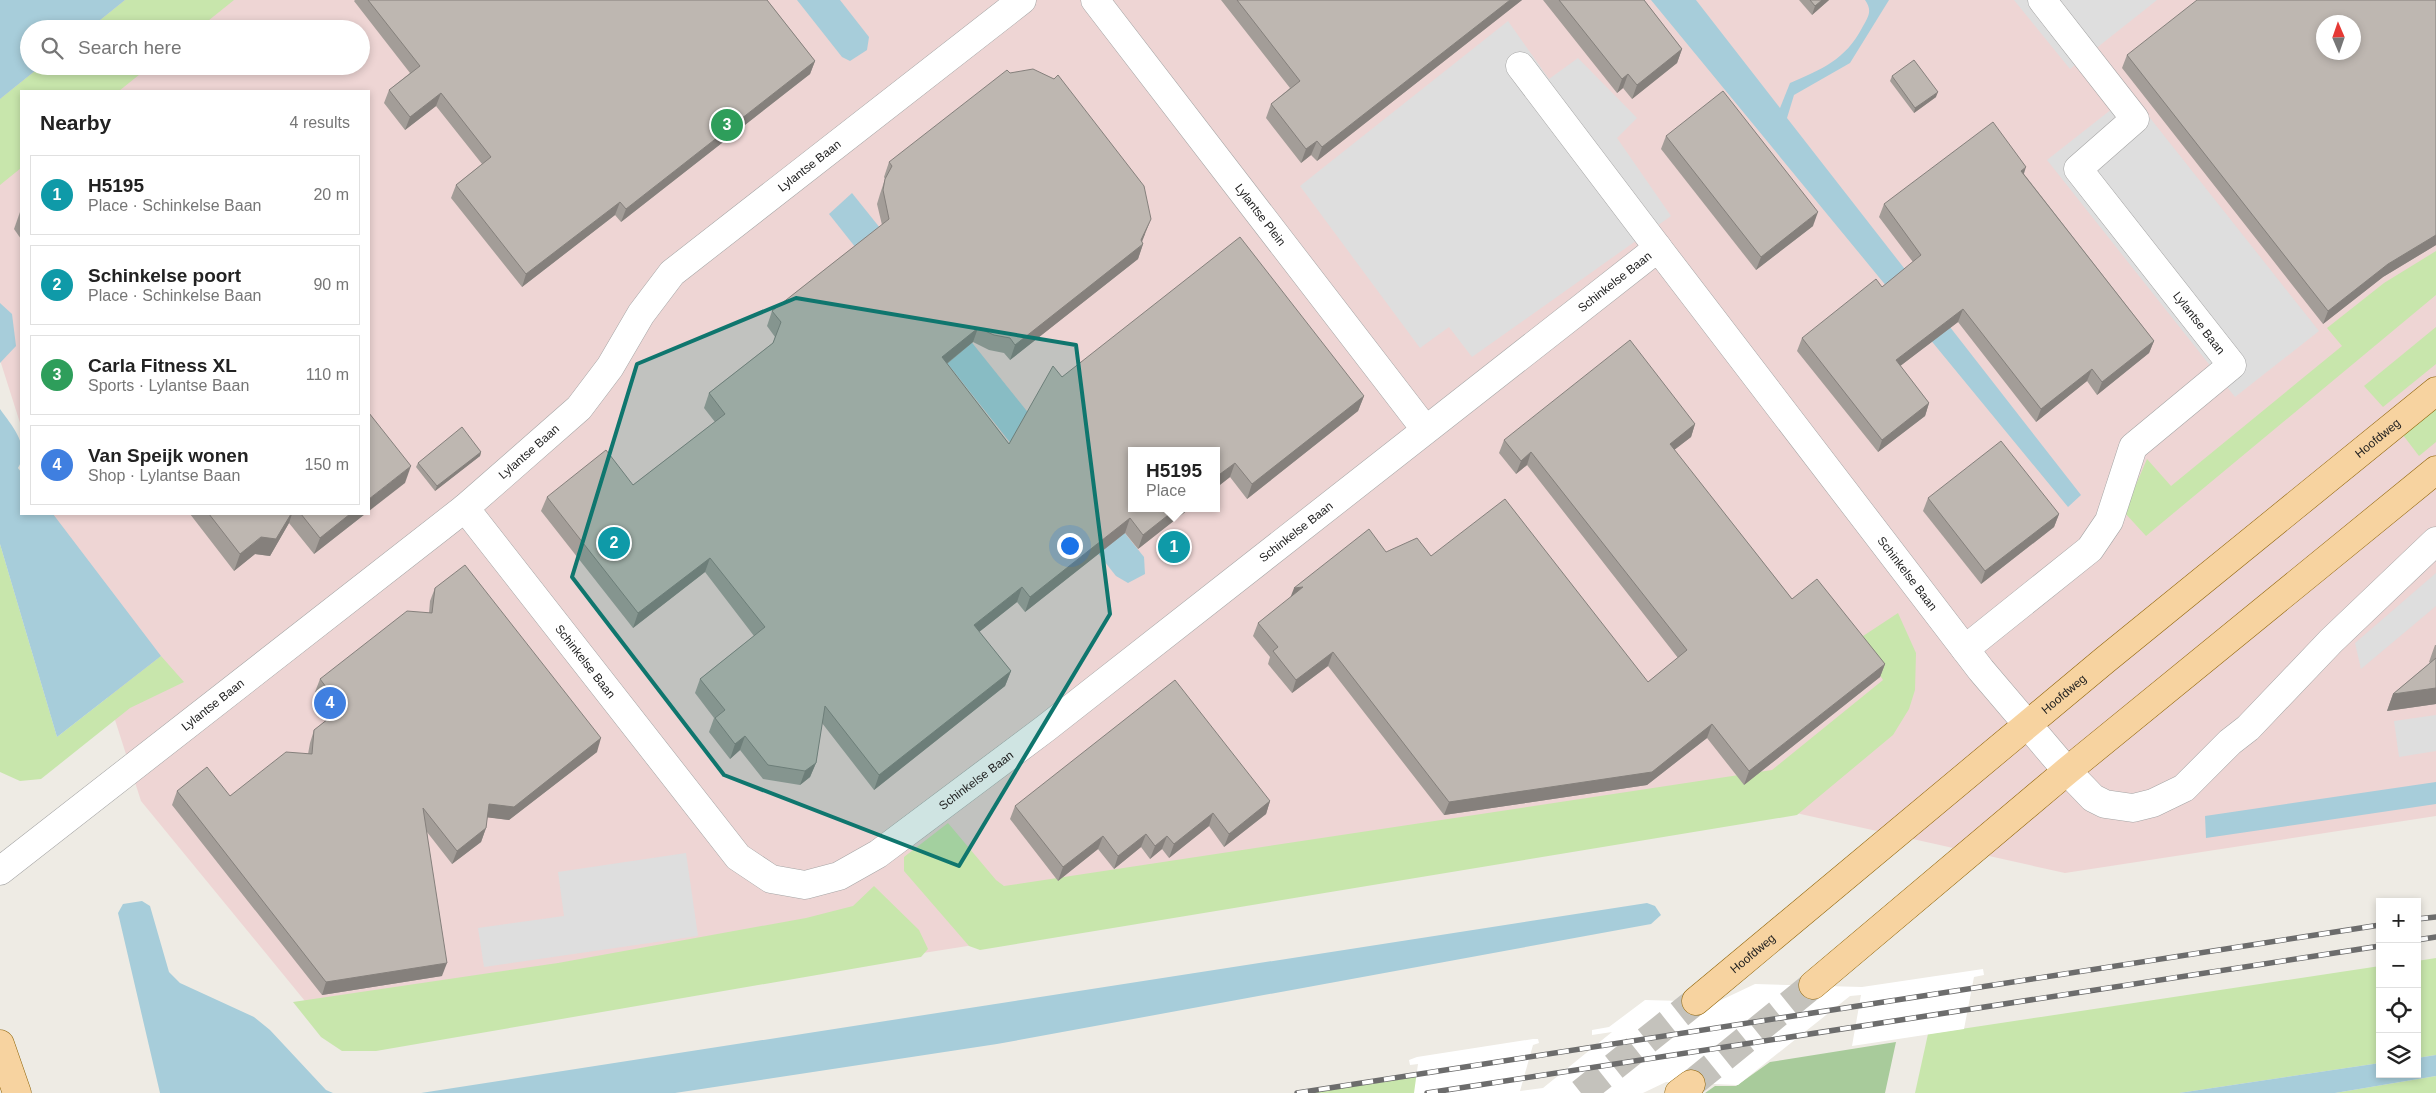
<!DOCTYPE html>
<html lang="en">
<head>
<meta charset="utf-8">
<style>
	body { margin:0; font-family:Helvetica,sans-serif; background:#f2f2f2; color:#222 }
	.controls { position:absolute; right:15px; bottom:15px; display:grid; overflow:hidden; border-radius:0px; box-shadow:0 2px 8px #0003 }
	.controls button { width:45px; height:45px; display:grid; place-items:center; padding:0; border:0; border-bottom:1px solid #e0e0e0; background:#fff; color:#222; font:25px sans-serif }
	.compass { position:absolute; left:2316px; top:15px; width:45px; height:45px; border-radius:50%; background:#fff; box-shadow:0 2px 8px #0003; rotate:358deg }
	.you { position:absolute; left:1069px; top:545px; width:18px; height:18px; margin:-12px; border:4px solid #fff; border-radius:50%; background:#1a73e8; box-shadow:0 0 0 8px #1a73e833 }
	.badge { display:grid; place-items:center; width:32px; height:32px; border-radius:50%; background:#c00d0b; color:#fff; font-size:16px; font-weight:700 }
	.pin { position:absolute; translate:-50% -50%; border:2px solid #fff; box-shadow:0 1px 5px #0006 }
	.popup { position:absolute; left:1128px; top:447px; width:92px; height:65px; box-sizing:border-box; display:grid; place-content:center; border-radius:0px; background:#fff; filter:drop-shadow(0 1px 4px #0005); font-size:16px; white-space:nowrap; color:#767676 }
	.popup b { font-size:19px; color:#222 }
	.popup::after { content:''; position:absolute; left:50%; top:100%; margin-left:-10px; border:10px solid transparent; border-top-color:#fff }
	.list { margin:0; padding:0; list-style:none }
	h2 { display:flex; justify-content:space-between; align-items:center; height:65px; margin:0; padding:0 20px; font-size:21px }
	h2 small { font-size:16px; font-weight:400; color:#767676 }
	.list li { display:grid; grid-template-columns:32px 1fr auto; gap:15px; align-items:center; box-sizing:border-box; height:80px; margin:0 10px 10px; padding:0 10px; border:1px solid #e0e0e0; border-radius:0px }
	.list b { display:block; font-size:19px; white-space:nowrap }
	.list p { margin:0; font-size:16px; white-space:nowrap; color:#767676 }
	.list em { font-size:16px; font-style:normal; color:#767676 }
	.icon { flex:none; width:28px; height:28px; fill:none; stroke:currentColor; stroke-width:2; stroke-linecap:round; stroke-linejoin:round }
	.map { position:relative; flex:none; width:2436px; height:1093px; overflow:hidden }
	.search { position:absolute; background:#fff; box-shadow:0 2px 8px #0003; left:20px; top:20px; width:350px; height:55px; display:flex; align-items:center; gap:12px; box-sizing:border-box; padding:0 18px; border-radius:28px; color:#767676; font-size:19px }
	.panel { position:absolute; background:#fff; box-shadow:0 2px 8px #0003; left:20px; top:90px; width:350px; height:425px; border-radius:0px }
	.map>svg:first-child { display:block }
</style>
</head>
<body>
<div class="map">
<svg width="2436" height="1093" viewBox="0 0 2436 1093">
	<rect width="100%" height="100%" fill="#eeebe4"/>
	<!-- commercial -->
	<path fill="#eed5d4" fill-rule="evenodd" d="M0,0H2436V816L2065,873L1787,811L1594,847L341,1045L141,801L49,514H369V91H21V426L0,360ZM2324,22H2354V52H2324ZM29,29H361V66H29ZM1132,451H1216V508H1132Z"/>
	<!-- grass -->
	<g fill="#c8e6ac">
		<polygon points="125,0 234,0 198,29 89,29"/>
		<polygon points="41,66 150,66 119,91 21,91 21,168 0,185 0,99"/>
		<polygon points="2436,251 2436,295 2146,536 2124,512 2147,459 2171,486 2342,346 2327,328 2384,283"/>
		<polygon points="2436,327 2436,364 2383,407 2364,386"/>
		<polygon points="2436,408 2436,442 2419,456 2403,435"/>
		<polygon points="0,544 57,737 161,656 184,682 130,708 41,779 20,781 0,772"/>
		<polygon points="1898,613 1916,653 1915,690 1909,709 1893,735 1797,815 980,950 969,946 904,871 904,857 948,823 996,880 1004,886 1772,770 1883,680 1857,640"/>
		<polygon points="874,886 919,930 928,949 921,957 376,1051 342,1051 321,1037 293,1002 558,963 806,918 853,906"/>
		<polygon points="2436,958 2436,1055 2417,1058 2417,961"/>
		<polygon points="2380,966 2380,1063 2179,1093 1915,1093 1928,1034"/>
		<polygon points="1461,1070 1458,1093 1310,1093"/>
		<polygon points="2436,1076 2436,1093 2335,1093"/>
	</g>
	<!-- forest -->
	<polygon fill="#a8cb9b" points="1896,1042 1885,1093 1705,1093 1715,1086 1736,1086 1770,1062"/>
	<!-- parking -->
	<g fill="#dedede">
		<polygon points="2014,0 2157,0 2070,69"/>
		<polygon points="1508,21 1549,79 1578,58 1637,118 1617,138 1671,216 1472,357 1449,327 1420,348 1300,186"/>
		<polygon points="2131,94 2319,331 2235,397 2047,160"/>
		<polygon points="2436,573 2436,606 2361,669 2355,643"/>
		<polygon points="2436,715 2436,751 2399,757 2394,721"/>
		<polygon points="686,853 698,936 484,967 478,928 564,916 558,872"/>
	</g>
	<!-- water -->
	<g fill="#a7cdda">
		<polygon points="0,0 125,0 89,29 29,29 29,66 41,66 0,99"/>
		<polygon points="797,0 840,0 869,37 867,50 850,61 842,57"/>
		<path d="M1651,0H1696L1780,108L1790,83C1822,69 1845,60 1862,28C1868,17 1873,11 1865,0H1889L1850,63L1794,95L1787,118L2081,495L2068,507Z"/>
		<polygon points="852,193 1144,557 1145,574 1128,583 1116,576 829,214"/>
		<polygon points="0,303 12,314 16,346 0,363"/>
		<path d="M0,409C12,426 31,446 18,468L21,472V514H53L161,656L57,737L0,544Z"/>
		<polygon points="2436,782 2436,804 2206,838 2205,816"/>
		<polygon points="142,901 150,906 169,972 180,983 254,1017 270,1030 326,1090 333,1093 160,1093 118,913 123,904"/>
		<polygon points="1647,903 1655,906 1661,915 1651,924 997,1044 675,1093 421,1093"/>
		<polygon points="2436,1055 2436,1076 2335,1093 2179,1093 2380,1063 2380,1074 2417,1074 2417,1058"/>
	</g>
	<!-- pier -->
	<polygon fill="#fff" points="1983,969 1984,975 1974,977 1964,1029 1852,1046 1861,995 1850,996 1738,1085 1666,1082 1643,1093 1414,1093 1418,1064 1410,1065 1409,1060 1417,1057 1533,1039 1538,1039 1539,1043 1533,1045 1520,1091 1543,1088 1612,1032 1592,1035 1592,1030 1609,1027 1645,1000 1717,1002 1755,984 1862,987"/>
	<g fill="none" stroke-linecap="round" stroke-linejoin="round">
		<!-- major-tunnel -->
		<g stroke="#c4c2bc" stroke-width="28" stroke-dasharray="28 14" stroke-linecap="butt">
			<polyline points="1691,1084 1813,985"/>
			<polyline points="1581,1093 1696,1001"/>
		</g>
		<defs>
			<g id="minor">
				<path id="s1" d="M1095,0L1425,429"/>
				<polyline points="1520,66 1658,248"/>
				<path id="s2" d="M465,508L738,857L771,879L805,885L839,876L878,854L1046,728L1658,248L1981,670L2067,771L2093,798L2105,804L2133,808L2153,803L2184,788L2230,742L2248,728L2331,641L2436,541"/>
				<polyline points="1965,649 2090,549 2109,521 2133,447 2232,365 2078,169 2135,119 2042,0"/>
				<path id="s3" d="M0,871L465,508L579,408L610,367L641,314L672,273L1022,0"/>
			</g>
			<g id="major">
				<polyline points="1813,985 2067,771 2436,470"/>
				<path id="s4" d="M1696,1001L2105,660L2436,391"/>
				<polyline points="0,1044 17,1093"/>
				<polyline points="1679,1093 1691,1084"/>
			</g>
		</defs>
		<!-- minor casing -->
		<use href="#minor" stroke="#a5a5a5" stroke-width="29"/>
		<!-- major casing -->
		<use href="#major" stroke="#8f6408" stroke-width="29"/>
		<!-- minor -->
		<use href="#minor" stroke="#fff" stroke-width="28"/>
		<!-- major -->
		<use href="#major" stroke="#f7d3a0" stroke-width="28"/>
		<defs>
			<g id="rail">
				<polyline points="2417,919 2436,917"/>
				<polyline points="2417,940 2436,937"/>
				<polyline points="1297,1093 2380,925"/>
				<polyline points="1427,1093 2380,946"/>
			</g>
		</defs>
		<!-- rail casing -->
		<use href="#rail" stroke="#6c6c6c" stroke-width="5.5"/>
		<!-- rail -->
		<use href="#rail" stroke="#fff" stroke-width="4" stroke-dasharray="11" stroke-linecap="butt"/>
	</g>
	<!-- wall -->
	<g fill="#a39d98">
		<polygon points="355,0 767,0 815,61 810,74 621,222 615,215 522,287 451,198 456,185 482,164 436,106 405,130 384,103 389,90 410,73 354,1"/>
		<polygon points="1221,0 1522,0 1317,161 1311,155 1301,163 1266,118 1271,104 1290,88"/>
		<polygon points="1543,0 1644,0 1682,49 1677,63 1632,99 1623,88 1617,93"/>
		<polygon points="1799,0 1829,0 1812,15"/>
		<polygon points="2436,0 2436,245 2383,277 2323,324 2122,68 2127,55"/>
		<polygon points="1892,76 1936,97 1914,113 1890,81"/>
		<polygon points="1666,136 1813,226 1756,270 1661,149"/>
		<polygon points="889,162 1145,234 1142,242 1143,244 1138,259 1010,360 1004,353 989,350 973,342 947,364 1009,444 1062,377 1364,396 1358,411 1247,499 1230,477 1138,549 1125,533 1025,612 1017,602 979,632 1011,671 1005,686 874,790 822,723 816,763 810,777 800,785 763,779 740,750 730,759 709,732 714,718 695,693 700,679 754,636 705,572 633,628 541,511 547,497 633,485 715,422 704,408 709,393 773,343 775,337 767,326 772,311 882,225 877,204 880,194 885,179 884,177"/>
		<polygon points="2024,174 2154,341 2149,353 2097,395 2087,381 2036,422 1958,322 1900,366 1929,403 1925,416 1878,452 1797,351 1802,338 1882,287 1913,262 1879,217 1884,204"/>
		<polygon points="21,211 21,239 14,229 20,212"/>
		<polygon points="1695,424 1691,437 1674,450 1792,599 1885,664 1880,677 1744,785 1707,738 1647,785 1444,815 1328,666 1292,693 1268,664 1270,657 1253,636 1258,623 1386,552 1431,556 1648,682 1678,658 1527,465 1516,474 1499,453 1504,440"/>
		<polygon points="481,452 480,456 435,491 416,467 418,463"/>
		<polygon points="1928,498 2059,514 2054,527 1981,584 1923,511"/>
		<polygon points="190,514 365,514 314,554 289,523 270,556 255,554 234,571"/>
		<polygon points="435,588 597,752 509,820 487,817 486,828 481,842 452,864 427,832 442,976 322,995 172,805 177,791 230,796 308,754 310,743 314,730 333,715 315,692 320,679 429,613 430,601"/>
		<polygon points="2435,645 2436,645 2436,704 2387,711 2393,694 2430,663 2429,662"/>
		<polygon points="1270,801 1266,814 1224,847 1209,826 1169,858 1162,849 1150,859 1141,847 1114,869 1098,849 1058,881 1010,819 1015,806"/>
	</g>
	<!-- shaded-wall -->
	<g fill="#85807c">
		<polygon points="1510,0 1522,0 1317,161 1322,147"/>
		<polygon points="1822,0 1829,0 1812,15 1815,6"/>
		<polygon points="1682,49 1677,63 1632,99 1637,85"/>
		<polygon points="815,61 810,74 621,222 626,209"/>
		<polygon points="1628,74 1623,88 1617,93 1622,79"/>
		<polygon points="1938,92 1936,97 1914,113 1915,108"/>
		<polygon points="441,93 436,106 405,130 410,117"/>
		<polygon points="1317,141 1311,155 1301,163 1306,149"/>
		<polygon points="2026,167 2022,180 2021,171"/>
		<polygon points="620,202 615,215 522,287 526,274"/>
		<polygon points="1818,212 1813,226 1756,270 1761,257"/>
		<polygon points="1151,219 1145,234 1139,248 1143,244 1138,259 1010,360 1015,345 1141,240"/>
		<polygon points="2436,235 2436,245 2383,277 2323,324 2328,311 2388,264"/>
		<polygon points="1963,309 1958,322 1891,373 1896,360"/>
		<polygon points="978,328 973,342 936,372 942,357"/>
		<polygon points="2154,341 2149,353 2097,395 2102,382"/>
		<polygon points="2092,369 2087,381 2036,422 2041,409"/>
		<polygon points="1364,396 1358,411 1247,499 1252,484"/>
		<polygon points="1929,403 1925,416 1878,452 1882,440"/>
		<polygon points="1695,424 1691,437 1665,457 1670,444"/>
		<polygon points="481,452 480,456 435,491 437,486"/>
		<polygon points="1531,452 1527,465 1516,474 1521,461"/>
		<polygon points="1235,463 1230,477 1216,488 1216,477"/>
		<polygon points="411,466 405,483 369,511 369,499"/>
		<polygon points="1177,508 1190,508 1138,549 1143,535"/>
		<polygon points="291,514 292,514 289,523 270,556 255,554 234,571 240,554"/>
		<polygon points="350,514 365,514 314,554 320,538"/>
		<polygon points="2059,514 2054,527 1981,584 1985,571"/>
		<polygon points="1130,518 1125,533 1025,612 1030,597"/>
		<polygon points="710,558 705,572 633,628 638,613"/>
		<polygon points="1022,587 1017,602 969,640 974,625"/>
		<polygon points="1303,587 1289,601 1294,588"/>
		<polygon points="1333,652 1328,666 1292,693 1296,680"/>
		<polygon points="1885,664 1880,677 1744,785 1749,771"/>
		<polygon points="1011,671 1005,686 874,790 879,775"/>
		<polygon points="2436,688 2436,704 2387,711 2393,694"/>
		<polygon points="1712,724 1707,738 1647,785 1444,815 1449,802"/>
		<polygon points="745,736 740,750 730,759 735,744"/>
		<polygon points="601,738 597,752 509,820 484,817 489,804"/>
		<polygon points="816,763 810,777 800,785 805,771"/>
		<polygon points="1270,801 1266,814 1224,847 1229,834"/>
		<polygon points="1213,813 1209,826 1169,858 1174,844"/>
		<polygon points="486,828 481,842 452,864 457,851"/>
		<polygon points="1146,834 1141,847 1114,869 1118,856"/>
		<polygon points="1103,836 1098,849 1058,881 1063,867"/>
		<polygon points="1167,836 1162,849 1150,859 1155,846"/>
		<polygon points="447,963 442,976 322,995 326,982"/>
	</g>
	<!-- building -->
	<g fill="#beb7b1" stroke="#85807c" fill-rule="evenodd">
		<polygon points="368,0 767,0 815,61 626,209 620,202 526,274 456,185 491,157 441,93 410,117 389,90 420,66"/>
		<polygon points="1237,0 1510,0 1322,147 1317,141 1306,149 1271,104 1300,81"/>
		<polygon points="1559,0 1644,0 1682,49 1637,85 1628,74 1622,79"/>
		<polygon points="1810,0 1822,0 1815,6"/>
		<path d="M2197,0H2436V235L2388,264L2328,311L2127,55ZM2324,22H2354V52H2324Z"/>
		<polygon points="1914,60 1938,92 1915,108 1892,76"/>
		<polygon points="1033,69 1054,79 1058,75 1144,186 1151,219 1141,240 1143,244 1015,345 1010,338 994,335 978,328 942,357 1009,444 1053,366 1062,377 1240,237 1364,396 1252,484 1235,463 1216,477 1216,451 1132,451 1132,508 1177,508 1143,535 1130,518 1030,597 1022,587 974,625 1011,671 879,775 825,706 816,763 805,771 768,765 745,736 735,744 715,718 725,710 700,679 765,627 710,558 638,613 547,497 606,450 633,485 725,414 709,393 773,343 781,322 772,311 889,219 883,190 885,179 892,166 889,162 1007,70 1010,73"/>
		<polygon points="1723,91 1818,212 1761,257 1666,136"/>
		<polygon points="1993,122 2026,167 2021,171 2154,341 2102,382 2092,369 2041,409 1963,309 1896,360 1929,403 1882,440 1802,338 1876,279 1882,287 1921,255 1884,204"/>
		<polygon points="1630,340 1695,424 1670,444 1792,599 1817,579 1885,664 1749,771 1712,724 1652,772 1449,802 1333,652 1296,680 1273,651 1278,647 1258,623 1303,587 1294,588 1369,529 1386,552 1417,538 1431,556 1505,499 1648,682 1687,650 1531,452 1521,461 1504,440"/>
		<polygon points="369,413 411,466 369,499"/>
		<polygon points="462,427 481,452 437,486 418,463"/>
		<polygon points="2001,441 2059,514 1985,571 1928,498"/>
		<polygon points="209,514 291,514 276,539 261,537 240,554"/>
		<polygon points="301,514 350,514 320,538"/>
		<polygon points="465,565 601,738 514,807 489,804 486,828 457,851 423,808 447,963 326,982 177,791 207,767 230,796 286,752 312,754 314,730 342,708 320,679 407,611 432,613 435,588"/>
		<polygon points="2436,658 2436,688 2393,694"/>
		<polygon points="1175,680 1270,801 1229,834 1213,813 1174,844 1167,836 1155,846 1146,834 1118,856 1103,836 1063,867 1015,806"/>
	</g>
	<!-- marked area -->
	<path fill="#0f766e" fill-opacity="0.2" stroke="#0f766e" stroke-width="4" stroke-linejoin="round" d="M796,298L1076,345L1110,614L959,866L724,775L572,577L637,364Z"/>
	<g text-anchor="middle" stroke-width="4" stroke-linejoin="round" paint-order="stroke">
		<!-- street labels -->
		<g font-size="12" fill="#1e1e1e" stroke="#fff">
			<text dy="4" stroke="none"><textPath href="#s3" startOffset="1080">Lylantse Baan</textPath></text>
			<text dy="4" stroke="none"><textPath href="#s1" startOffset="271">Lylantse Plein</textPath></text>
			<text dy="4" stroke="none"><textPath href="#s2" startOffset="1530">Schinkelse Baan</textPath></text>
			<text transform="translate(2199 323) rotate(52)" y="4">Lylantse Baan</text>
			<text dy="4" stroke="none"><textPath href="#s4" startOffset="884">Hoofdweg</textPath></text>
			<text dy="4" stroke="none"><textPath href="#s3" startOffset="675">Lylantse Baan</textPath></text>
			<text dy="4" stroke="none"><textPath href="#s2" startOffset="1125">Schinkelse Baan</textPath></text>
			<text dy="4" stroke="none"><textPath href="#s2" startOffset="1995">Schinkelse Baan</textPath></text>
			<text dy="4" stroke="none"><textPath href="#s2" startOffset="195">Schinkelse Baan</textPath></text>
			<text dy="4" stroke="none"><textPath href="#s4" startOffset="479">Hoofdweg</textPath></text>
			<text dy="4" stroke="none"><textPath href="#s3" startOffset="270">Lylantse Baan</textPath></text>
			<text dy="4" stroke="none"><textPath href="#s2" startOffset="720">Schinkelse Baan</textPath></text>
			<text dy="4" stroke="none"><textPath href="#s4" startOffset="74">Hoofdweg</textPath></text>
		</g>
	</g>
</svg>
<div class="controls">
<button>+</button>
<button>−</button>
<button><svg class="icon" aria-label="locate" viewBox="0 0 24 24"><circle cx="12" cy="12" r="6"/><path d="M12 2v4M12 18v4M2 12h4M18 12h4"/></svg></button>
<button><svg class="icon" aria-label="layers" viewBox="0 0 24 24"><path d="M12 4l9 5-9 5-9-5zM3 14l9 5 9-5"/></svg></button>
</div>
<svg class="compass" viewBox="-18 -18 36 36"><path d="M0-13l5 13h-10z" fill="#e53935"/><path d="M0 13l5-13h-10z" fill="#767676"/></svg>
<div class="you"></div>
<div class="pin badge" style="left:1174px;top:547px;background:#0f9aa8">1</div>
<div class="popup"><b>H5195</b>Place</div>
<div class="pin badge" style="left:614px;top:543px;background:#0f9aa8">2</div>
<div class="pin badge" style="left:727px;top:125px;background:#2e9e5b">3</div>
<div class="pin badge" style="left:330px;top:703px;background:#3f7fe0">4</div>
<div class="search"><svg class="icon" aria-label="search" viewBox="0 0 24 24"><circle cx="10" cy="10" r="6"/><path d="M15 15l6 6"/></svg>Search here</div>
<section class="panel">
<h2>Nearby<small>4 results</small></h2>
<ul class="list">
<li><span class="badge" style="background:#0f9aa8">1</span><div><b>H5195</b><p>Place · Schinkelse Baan</p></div><em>20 m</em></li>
<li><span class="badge" style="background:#0f9aa8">2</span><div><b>Schinkelse poort</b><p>Place · Schinkelse Baan</p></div><em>90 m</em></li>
<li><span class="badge" style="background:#2e9e5b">3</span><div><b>Carla Fitness XL</b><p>Sports · Lylantse Baan</p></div><em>110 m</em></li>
<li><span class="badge" style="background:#3f7fe0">4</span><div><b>Van Speijk wonen</b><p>Shop · Lylantse Baan</p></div><em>150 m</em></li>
</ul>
</section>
</div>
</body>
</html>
